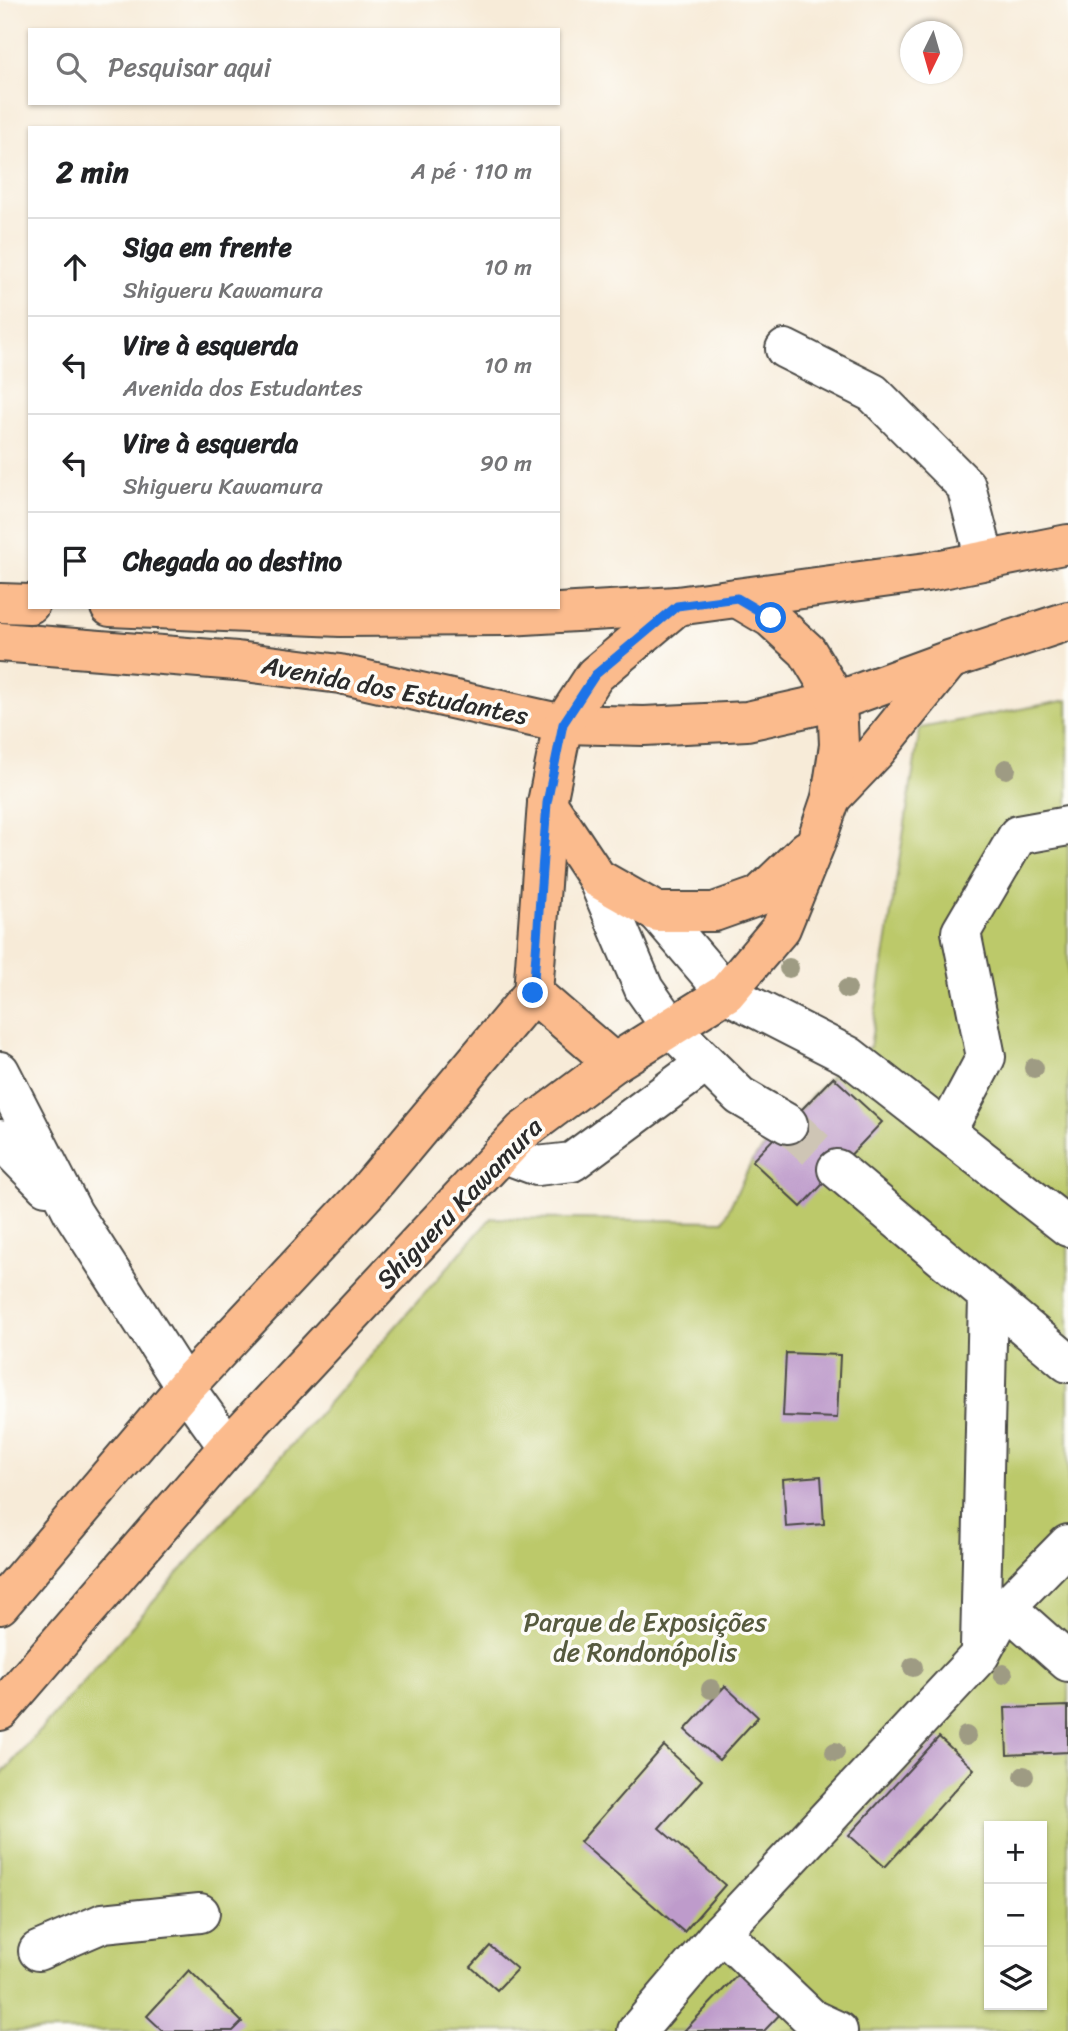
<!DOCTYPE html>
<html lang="pt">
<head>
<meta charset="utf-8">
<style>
	body { margin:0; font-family:Sriracha,sans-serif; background:#f6f6f6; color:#202124 }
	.controls { position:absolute; right:21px; bottom:21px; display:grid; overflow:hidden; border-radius:0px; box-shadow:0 2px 5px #0004 }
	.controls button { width:63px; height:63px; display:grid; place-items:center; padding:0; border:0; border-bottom:2px solid #e0e0e0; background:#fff; color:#202124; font:35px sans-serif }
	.compass { position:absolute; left:900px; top:21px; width:63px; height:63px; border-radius:50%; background:#fff; box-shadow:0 2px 5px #0004; rotate:185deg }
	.stop { position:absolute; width:21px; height:21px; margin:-16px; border:5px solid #1a73e8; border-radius:50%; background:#fff }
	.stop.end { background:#1a73e8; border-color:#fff; box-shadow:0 2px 7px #0008 }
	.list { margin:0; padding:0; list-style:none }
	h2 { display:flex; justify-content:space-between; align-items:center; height:91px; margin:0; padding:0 28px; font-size:30px }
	h2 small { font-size:23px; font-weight:400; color:#757577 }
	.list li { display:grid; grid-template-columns:46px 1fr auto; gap:21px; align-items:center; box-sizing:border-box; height:98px; padding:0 28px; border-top:2px solid #e0e0e0 }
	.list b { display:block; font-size:26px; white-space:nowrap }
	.list p { margin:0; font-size:23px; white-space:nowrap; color:#757577 }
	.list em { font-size:23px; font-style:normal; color:#757577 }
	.icon { flex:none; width:38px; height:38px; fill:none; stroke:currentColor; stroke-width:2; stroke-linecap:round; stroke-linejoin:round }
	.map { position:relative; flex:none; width:1068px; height:2031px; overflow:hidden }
	.search { position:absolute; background:#fff; box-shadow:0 2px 5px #0004; left:28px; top:28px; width:532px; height:77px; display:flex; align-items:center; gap:18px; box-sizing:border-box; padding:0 24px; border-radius:0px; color:#757577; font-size:26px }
	.panel { position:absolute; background:#fff; box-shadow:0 2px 5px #0004; left:28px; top:126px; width:532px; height:483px; border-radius:0px }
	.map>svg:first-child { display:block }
</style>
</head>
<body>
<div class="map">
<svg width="1068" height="2031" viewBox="0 0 1068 2031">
	<rect width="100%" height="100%" fill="#fdfcf7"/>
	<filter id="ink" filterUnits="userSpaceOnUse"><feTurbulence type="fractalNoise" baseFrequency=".0143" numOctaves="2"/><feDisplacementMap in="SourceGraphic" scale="14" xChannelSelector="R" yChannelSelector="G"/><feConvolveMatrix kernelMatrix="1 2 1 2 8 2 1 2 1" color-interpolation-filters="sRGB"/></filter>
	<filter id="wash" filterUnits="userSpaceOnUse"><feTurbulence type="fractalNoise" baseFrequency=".00686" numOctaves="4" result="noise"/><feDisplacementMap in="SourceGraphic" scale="28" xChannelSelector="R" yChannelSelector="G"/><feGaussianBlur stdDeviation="1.57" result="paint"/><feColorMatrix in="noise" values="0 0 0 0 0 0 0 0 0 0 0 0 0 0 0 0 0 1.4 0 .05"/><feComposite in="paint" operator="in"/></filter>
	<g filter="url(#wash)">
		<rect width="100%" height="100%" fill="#f7ebd8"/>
		<!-- green -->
		<path fill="#bcc96a" stroke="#747a4a" stroke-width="2" fill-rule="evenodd" d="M1068,700V2031H0V1776L491,1218L723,1221L752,1161L849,1056L870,1047L920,728ZM989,1826H1042V2005H989Z"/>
		<g id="blocks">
			<!-- building -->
			<g fill="#be9bcb">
				<polygon points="833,1077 882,1122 801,1207 752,1161"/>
				<polygon points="786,1353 840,1355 837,1418 783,1416"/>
				<polygon points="821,1476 824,1524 786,1527 783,1479"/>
				<polygon points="725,1686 758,1717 719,1760 685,1730"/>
				<polygon points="1068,1706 1068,1752 1007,1755 1005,1708"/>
				<polygon points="939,1737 974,1769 885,1867 849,1835"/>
				<polygon points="664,1746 702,1780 659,1828 725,1885 684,1932 580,1842"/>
				<polygon points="490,1946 517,1969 497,1990 471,1967"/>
				<polygon points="744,1968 787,2007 764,2031 684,2031"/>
				<polygon points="189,1970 242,2022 233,2031 163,2031 147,2016"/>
			</g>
		</g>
	</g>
	<g filter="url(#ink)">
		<use href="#blocks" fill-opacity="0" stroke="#4a4845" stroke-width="2"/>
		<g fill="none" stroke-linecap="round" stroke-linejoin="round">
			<!-- minor-tunnel -->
			<polyline stroke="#cec5b5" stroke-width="38" stroke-dasharray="38 19" stroke-linecap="butt" points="788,1124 837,1169"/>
			<defs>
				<g id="minor">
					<polyline points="785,349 873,393 966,486 985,560"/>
					<polyline points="597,878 644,989 672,1029 740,1096 788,1124"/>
					<polyline points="657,912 726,993 849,1056 1068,1227"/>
					<polyline points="0,1071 73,1213 185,1387 228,1447"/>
					<polyline points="946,1132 986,1057 961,932 1018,835 1068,826"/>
					<polyline points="0,1139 46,1186"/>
					<polyline points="502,1153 537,1166 572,1162 706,1063"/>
					<polyline points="837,1169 1068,1363"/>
					<polyline points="1006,1607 1068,1662"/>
					<polyline points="980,1648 988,1297"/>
					<polyline points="721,1932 812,2019 838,2031"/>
					<polyline points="38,1951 103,1923 200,1913"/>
					<polyline points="637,2031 721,1932 980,1655 1006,1607 1068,1544"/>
				</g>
				<g id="major">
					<polyline points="0,603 30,604"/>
					<polyline points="110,607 340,617 508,616 677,606 927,572 1068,544"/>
					<polyline points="0,642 237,661 340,674 563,724 644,726 747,721 837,701 949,660 1068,621"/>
					<polyline points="831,798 876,751 948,662"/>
					<polyline points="547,803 597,878 657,912 714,912 759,896 807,850"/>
					<polyline points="533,993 614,1063"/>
					<polyline points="0,1605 185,1387 365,1194 533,993 547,803 563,724 595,675 677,606"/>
					<polyline points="0,1711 228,1447 523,1131 614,1063 726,993 781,928 816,842 831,798 839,745 837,701 807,651 771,618 737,598"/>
				</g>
			</defs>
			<!-- minor casing -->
			<use href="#minor" stroke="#4a4845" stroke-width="42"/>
			<!-- major casing -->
			<use href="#major" stroke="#4a4845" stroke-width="42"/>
			<!-- minor -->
			<use href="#minor" stroke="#fff" stroke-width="38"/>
			<!-- major -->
			<use href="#major" stroke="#fbbb8d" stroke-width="38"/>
		</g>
		<!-- trees -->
		<g fill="#9e9b83">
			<circle cx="1006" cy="769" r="10"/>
			<circle cx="789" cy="968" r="10"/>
			<circle cx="847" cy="989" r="10"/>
			<circle cx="1034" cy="1068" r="10"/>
			<circle cx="913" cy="1667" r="10"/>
			<circle cx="1003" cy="1674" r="10"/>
			<circle cx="711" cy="1689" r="10"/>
			<circle cx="966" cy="1736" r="10"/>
			<circle cx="835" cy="1752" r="10"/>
			<circle cx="1024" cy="1776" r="10"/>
		</g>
	</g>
	<g fill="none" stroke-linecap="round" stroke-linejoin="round" filter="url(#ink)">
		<!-- route -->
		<polyline stroke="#1a73e8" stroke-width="9" points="533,993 547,803 563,724 595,675 677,606 737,598 771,618"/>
	</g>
	<g text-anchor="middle" stroke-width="7" stroke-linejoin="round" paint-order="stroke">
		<!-- street labels -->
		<g font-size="26" fill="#2b2b2b" stroke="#fdfcf7">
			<text transform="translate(395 690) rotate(11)" y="9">Avenida dos Estudantes</text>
			<text transform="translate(459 1203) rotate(-46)" y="9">Shigueru Kawamura</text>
		</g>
		<!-- park labels -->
		<g font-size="26" fill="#565a3e" stroke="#fdfcf7">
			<text x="645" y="1631">Parque de Exposições<tspan x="645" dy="30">de Rondonópolis</tspan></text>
		</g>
	</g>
</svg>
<div class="controls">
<button>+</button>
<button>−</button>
<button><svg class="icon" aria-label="layers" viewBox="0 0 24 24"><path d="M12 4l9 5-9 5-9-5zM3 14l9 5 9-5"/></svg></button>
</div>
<svg class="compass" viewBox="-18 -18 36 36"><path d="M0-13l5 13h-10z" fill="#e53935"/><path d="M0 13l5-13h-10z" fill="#757577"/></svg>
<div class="stop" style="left:771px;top:618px"></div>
<div class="stop end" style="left:533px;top:993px"></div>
<div class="search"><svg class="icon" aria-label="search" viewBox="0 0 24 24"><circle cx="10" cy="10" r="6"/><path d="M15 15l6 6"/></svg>Pesquisar aqui</div>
<section class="panel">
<h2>2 min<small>A pé · 110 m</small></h2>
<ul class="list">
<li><svg class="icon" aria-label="ahead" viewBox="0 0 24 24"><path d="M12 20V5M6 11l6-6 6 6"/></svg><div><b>Siga em frente</b><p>Shigueru Kawamura</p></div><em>10 m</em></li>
<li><svg class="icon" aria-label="left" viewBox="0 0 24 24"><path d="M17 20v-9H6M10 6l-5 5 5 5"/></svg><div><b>Vire à esquerda</b><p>Avenida dos Estudantes</p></div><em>10 m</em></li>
<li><svg class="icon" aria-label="left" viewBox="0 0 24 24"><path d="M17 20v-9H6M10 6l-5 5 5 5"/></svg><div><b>Vire à esquerda</b><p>Shigueru Kawamura</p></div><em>90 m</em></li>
<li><svg class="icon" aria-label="arrive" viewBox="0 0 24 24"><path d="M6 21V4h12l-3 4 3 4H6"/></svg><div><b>Chegada ao destino</b></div></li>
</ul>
</section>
</div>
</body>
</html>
